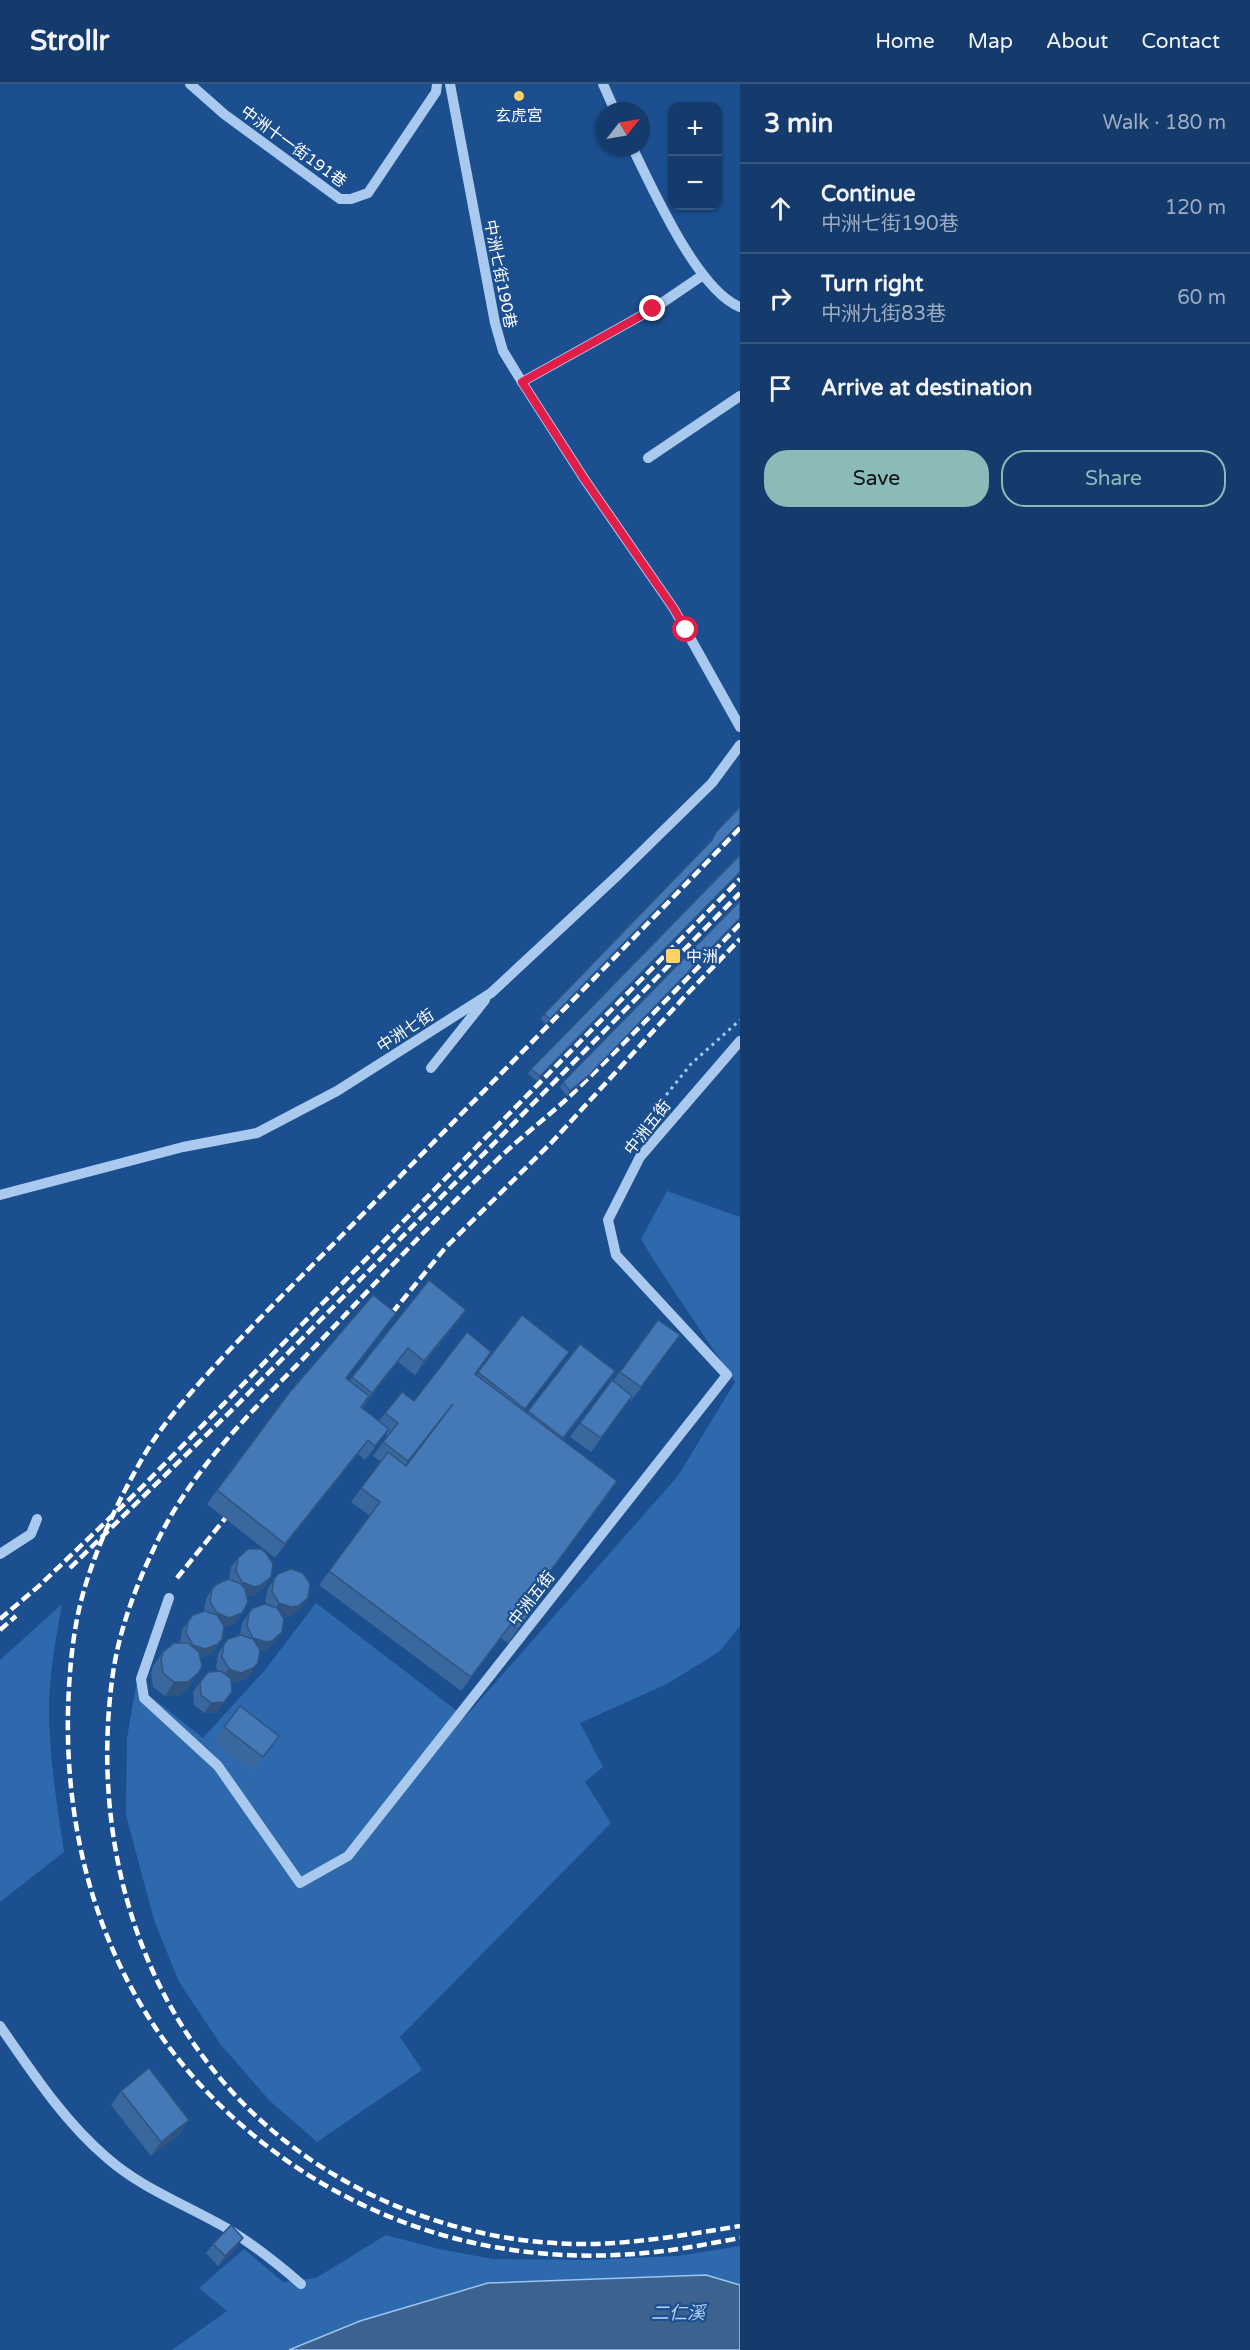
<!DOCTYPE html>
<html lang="en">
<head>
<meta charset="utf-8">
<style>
	body { margin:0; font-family:"Varela Round","Noto Sans TC",sans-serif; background:#214673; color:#f1f3f6 }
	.controls { position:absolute; right:18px; top:18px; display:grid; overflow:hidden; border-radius:12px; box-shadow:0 2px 4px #0004 }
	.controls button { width:54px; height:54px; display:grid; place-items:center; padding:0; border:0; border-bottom:2px solid #33557e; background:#143b6b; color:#f1f3f6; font:30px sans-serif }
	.compass { position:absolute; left:596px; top:18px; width:54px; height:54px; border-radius:50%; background:#143b6b; box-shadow:0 2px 4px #0004; rotate:59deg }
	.stop { position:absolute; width:18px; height:18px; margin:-14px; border:4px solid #e11d48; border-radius:50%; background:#fff }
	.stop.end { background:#e11d48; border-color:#fff; box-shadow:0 2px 6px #0008 }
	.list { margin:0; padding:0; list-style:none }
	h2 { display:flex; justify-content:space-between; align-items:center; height:78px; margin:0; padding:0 24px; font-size:26px }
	h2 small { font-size:20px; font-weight:400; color:#9dadc1 }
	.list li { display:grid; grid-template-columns:39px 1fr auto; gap:18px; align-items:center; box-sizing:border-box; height:90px; padding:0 24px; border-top:2px solid #33557e }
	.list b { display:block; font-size:22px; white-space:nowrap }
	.list p { margin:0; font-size:20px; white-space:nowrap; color:#9dadc1 }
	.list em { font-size:20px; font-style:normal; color:#9dadc1 }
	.actions { display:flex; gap:12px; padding:18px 24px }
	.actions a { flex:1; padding:14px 0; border:2px solid #8bbbb9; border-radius:24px; text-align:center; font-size:21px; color:#8bbbb9 }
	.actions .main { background:#8bbbb9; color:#111 }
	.icon { flex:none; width:33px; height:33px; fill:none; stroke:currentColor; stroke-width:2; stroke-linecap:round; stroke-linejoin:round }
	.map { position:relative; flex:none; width:740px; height:2266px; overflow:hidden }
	header { display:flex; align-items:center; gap:36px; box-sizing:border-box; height:84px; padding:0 30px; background:#143b6b; border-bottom:2px solid #33557e }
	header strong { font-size:28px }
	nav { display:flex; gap:33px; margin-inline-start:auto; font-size:21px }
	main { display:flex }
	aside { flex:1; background:#143b6b }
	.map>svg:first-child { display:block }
</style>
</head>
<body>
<header>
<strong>Strollr</strong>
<nav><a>Home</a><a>Map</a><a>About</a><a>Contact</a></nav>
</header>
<main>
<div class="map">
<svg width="740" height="2266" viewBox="0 0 740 2266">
	<rect width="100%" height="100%" fill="#1b4f8f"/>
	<!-- green -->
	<g fill="#2e69ad">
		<path d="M667,1107L740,1133V1542L720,1567L667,1600L580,1639L603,1683L585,1698L611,1739L400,1953L422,1986L317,2058L269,2016L221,1961L179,1898L154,1836L126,1731L127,1654L136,1601L203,1654L265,1586L316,1519L465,1633L678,1392L735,1298C704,1250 670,1204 641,1155Z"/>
		<path d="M62,1520C56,1554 49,1590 49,1625C49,1673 57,1721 64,1768L0,1818V1576Z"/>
		<polygon points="386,2151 439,2165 493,2175 588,2176 678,2172 740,2162 740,2201 705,2191 488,2199 360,2237 289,2266 172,2266 227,2227 199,2204 244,2165 283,2198 316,2194"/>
	</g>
	<!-- water -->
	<polygon fill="#3c6290" stroke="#9cc4f0" stroke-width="1.5" points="706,2191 740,2201 740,2266 289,2266 360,2237 488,2199"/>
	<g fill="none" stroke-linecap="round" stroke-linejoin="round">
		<!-- path -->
		<polyline stroke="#a9c9ee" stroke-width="3" stroke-dasharray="3 4.5" stroke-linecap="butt" points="630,1068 624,1064 691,980 740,936"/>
		<!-- minor -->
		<g stroke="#a9c9ee" stroke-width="10">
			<polyline points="190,0 224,30 340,115 351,115 368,109 436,8 437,0"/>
			<polyline points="450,0 495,239 503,267 522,298 585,396 674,525 740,643"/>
			<polyline points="603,0 615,27"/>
			<path d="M632,63C653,105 697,206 740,223"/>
			<polyline points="522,298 653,225 703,191"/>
			<polyline points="648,374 740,312"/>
			<polyline points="431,984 485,916"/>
			<polyline points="0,1111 183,1063 257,1049 337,1007 491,909 619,790 712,699 740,661"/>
			<polyline points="0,1470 31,1450 37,1435"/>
			<polyline points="169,1514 141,1595 144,1614 218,1682 300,1799 348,1772 727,1291 616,1171 608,1136 640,1073 740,957"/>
			<path d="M0,1942C32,1988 63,2036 106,2073C142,2105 187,2121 228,2145C254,2161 278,2180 301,2200"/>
		</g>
		<!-- rail -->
		<g stroke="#fff" stroke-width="4.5" stroke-dasharray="10 4.5" stroke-linecap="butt">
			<path d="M740,744C614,875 486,1005 358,1135C313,1181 267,1226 223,1273C192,1307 160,1341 138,1382C114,1425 92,1473 80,1521C72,1555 69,1592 68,1627C65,1769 109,1906 208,2009C325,2131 487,2187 655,2168C684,2165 712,2159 740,2154"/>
			<path d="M740,840C685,897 629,955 571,1011C552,1029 531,1045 511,1063C489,1083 467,1105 446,1126C406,1166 367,1208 328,1249C269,1311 202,1371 162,1448C140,1491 120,1541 113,1589C92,1735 128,1890 226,2001C316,2104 455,2162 591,2160C641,2159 691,2150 740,2142"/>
			<polyline points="383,1240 446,1163 552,1058 688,909 740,855"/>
			<polyline points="70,1484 236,1322 740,809"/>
			<polyline points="177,1494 236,1421"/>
			<polyline points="0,1535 39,1502 137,1408 740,795"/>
			<polyline points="0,1546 16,1532"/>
		</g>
	</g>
	<!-- wall -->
	<g fill="#3a679d" fill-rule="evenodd">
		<polygon points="740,723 740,740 546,940 541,935 544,930 710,759 716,748"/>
		<polygon points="740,770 537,997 528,990 531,985"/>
		<polygon points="586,995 567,1012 560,1003 563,998"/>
		<path d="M522,1231L569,1268L524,1327L527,1328L580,1260L615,1287L563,1356L608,1411L549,1489L546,1508L508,1559L501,1554L461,1607L319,1501L370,1432L351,1418L381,1378L373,1372L387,1352L385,1350L365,1376L358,1370L275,1474L207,1420L217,1406L386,1243L346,1295L349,1297L352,1293L456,1240L415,1291L398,1278L363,1323H362L379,1337L385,1329L475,1290L476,1291ZM433,1347L406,1382H405Z"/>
		<polygon points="658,1236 680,1251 631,1317 629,1316 591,1368 570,1353 580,1339 613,1297"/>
		<polygon points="238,1474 271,1493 265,1502 255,1511 247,1512 242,1529 235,1539 224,1543 215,1565 211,1570 200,1574 189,1602 179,1612 165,1612 153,1603 151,1589 153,1582 163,1568 180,1559 182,1546 188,1537 204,1527 206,1515 212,1505 229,1495 231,1483"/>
		<polygon points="278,1490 308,1514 301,1523 291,1532 285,1533 282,1532 276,1558 266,1566 260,1567 251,1589 247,1594 235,1599 231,1597 232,1608 217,1628 204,1629 194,1621 193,1608 200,1598 218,1587 216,1583 218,1570 224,1560 240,1551 242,1539 249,1529 267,1520 265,1517 268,1504"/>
		<polygon points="224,1643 270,1666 254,1687 214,1657"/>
		<polygon points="121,2007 180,2050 151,2072 111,2021"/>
		<polygon points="213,2160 237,2163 218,2182 206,2169"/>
	</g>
	<!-- shaded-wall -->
	<g fill="#305480">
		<polygon points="740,739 740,740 546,940 550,935"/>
		<polygon points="740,788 740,789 537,997 540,992"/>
		<polygon points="740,834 740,835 586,995 567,1012 570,1007"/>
		<polygon points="466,1226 456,1240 415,1291 424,1277"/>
		<polygon points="396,1229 386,1243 336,1308 346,1294"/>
		<polygon points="408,1264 398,1278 363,1323 372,1309"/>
		<polygon points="569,1268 559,1282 515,1339 525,1325"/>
		<polygon points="615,1287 605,1301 553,1368 563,1354"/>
		<polygon points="453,1320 443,1334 398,1391 408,1377"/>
		<polygon points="368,1356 358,1370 275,1474 285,1460"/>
		<polygon points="271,1493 265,1502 255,1511 248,1512 236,1508 242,1498"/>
		<polygon points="308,1514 301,1523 291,1532 285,1533 272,1529 279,1519"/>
		<polygon points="217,1529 242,1529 235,1539 223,1543 210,1539"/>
		<polygon points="282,1548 276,1558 266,1566 259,1568 247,1563 253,1554"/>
		<polygon points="222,1555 211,1570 199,1574 186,1570 193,1561"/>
		<polygon points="258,1579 247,1594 235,1599 222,1594 229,1585"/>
		<polygon points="199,1588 189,1602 179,1612 165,1612 174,1598"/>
		<polygon points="232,1608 217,1628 204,1629 211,1619"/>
		<polygon points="189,2036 180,2050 151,2072 161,2058"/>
		<polygon points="243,2154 237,2163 218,2182 225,2172"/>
	</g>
	<!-- building -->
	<g fill="#4478b7" stroke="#305480" stroke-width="1.5">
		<polygon points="740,723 740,739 550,935 544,930 712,756 716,748"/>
		<polygon points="740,771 740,788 540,992 531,985"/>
		<polygon points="740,817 740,834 590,990 570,1007 563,998"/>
		<polygon points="429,1196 466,1226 424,1277 408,1264 372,1309 352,1293"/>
		<polygon points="373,1211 396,1229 346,1294 369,1312 361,1323 389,1345 375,1362 368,1356 285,1460 217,1406 289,1309"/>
		<polygon points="522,1231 569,1268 525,1325 478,1288"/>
		<polygon points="658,1236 680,1251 641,1303 620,1288"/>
		<polygon points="467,1248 491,1268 475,1290 617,1397 549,1489 556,1494 518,1545 511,1540 471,1593 329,1487 380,1418 361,1404 388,1368 406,1382 453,1320 408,1377 383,1358 398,1339 385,1329 402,1308 414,1317"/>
		<polygon points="580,1260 615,1287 563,1354 528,1327"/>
		<polygon points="612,1296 632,1312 601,1354 580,1339"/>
		<polygon points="248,1465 261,1465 266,1469 273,1480 271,1493 261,1501 255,1503 242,1498 236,1487 238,1474"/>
		<polygon points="291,1485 303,1489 310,1500 308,1514 298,1522 291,1523 279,1519 272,1508 274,1495 278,1490"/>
		<polygon points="229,1495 241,1500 245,1505 248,1518 242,1529 229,1534 217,1529 210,1518 212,1505 217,1500"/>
		<polygon points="265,1520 277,1524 284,1535 282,1548 272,1557 266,1558 253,1554 247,1542 249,1529 253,1524"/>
		<polygon points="205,1527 217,1531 224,1542 222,1555 218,1560 205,1565 193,1561 186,1549 188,1537 193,1531"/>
		<polygon points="241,1551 253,1555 260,1566 258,1579 253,1584 241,1589 229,1585 222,1573 224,1560 228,1555"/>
		<polygon points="174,1559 188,1559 199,1568 202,1582 199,1588 188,1598 174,1598 163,1589 161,1575 163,1568"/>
		<polygon points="221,1587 231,1595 232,1608 224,1618 211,1619 201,1611 200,1598 208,1588"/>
		<polygon points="240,1622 279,1652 263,1673 224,1643"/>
		<polygon points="149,1984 189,2036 161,2058 121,2007"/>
		<polygon points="231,2141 243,2154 225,2172 213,2160"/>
	</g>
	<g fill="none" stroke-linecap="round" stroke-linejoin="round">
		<!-- route -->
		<polyline stroke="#e11d48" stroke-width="8" points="653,225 522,298 585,396 674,525 686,546"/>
	</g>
	<!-- markers -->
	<g fill="#ffd166" stroke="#1b4f8f" stroke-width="2">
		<circle cx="519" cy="12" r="6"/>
		<rect x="665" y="864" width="16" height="16" rx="3"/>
	</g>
	<g text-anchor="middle" stroke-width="4.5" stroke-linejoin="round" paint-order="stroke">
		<!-- poi labels -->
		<g font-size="16" fill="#fff" stroke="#1b4f8f">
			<text x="519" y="37">玄虎宮</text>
			<text x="686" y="878" text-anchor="start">中洲</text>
		</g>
		<!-- street labels -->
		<g font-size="16" fill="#fff" stroke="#1b4f8f">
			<text transform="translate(294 62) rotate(36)" y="6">中洲十一街191巷</text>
			<text transform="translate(501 190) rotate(79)" y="6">中洲七街190巷</text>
			<text transform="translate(405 946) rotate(-33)" y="6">中洲七街</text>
			<text transform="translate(647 1043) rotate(-52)" y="6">中洲五街</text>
			<text transform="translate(531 1514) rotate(-52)" y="6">中洲五街</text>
		</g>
		<!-- water labels -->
		<g font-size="18" font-style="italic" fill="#b5d3f5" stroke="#1b4f8f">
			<text x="678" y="2235">二仁溪</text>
		</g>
	</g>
</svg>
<div class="controls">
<button>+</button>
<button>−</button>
</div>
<svg class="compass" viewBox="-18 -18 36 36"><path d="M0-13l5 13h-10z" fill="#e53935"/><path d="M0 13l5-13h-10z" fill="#9dadc1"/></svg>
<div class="stop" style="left:686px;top:546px"></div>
<div class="stop end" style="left:653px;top:225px"></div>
</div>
<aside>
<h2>3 min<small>Walk · 180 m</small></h2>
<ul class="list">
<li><svg class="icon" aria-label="ahead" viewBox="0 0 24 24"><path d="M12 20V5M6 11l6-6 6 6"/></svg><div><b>Continue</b><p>中洲七街190巷</p></div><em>120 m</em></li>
<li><svg class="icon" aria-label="right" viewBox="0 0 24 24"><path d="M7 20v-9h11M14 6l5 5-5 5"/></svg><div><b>Turn right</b><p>中洲九街83巷</p></div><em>60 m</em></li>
<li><svg class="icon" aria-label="arrive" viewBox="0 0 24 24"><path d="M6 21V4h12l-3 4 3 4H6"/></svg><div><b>Arrive at destination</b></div></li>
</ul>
<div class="actions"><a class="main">Save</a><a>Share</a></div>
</aside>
</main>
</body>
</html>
